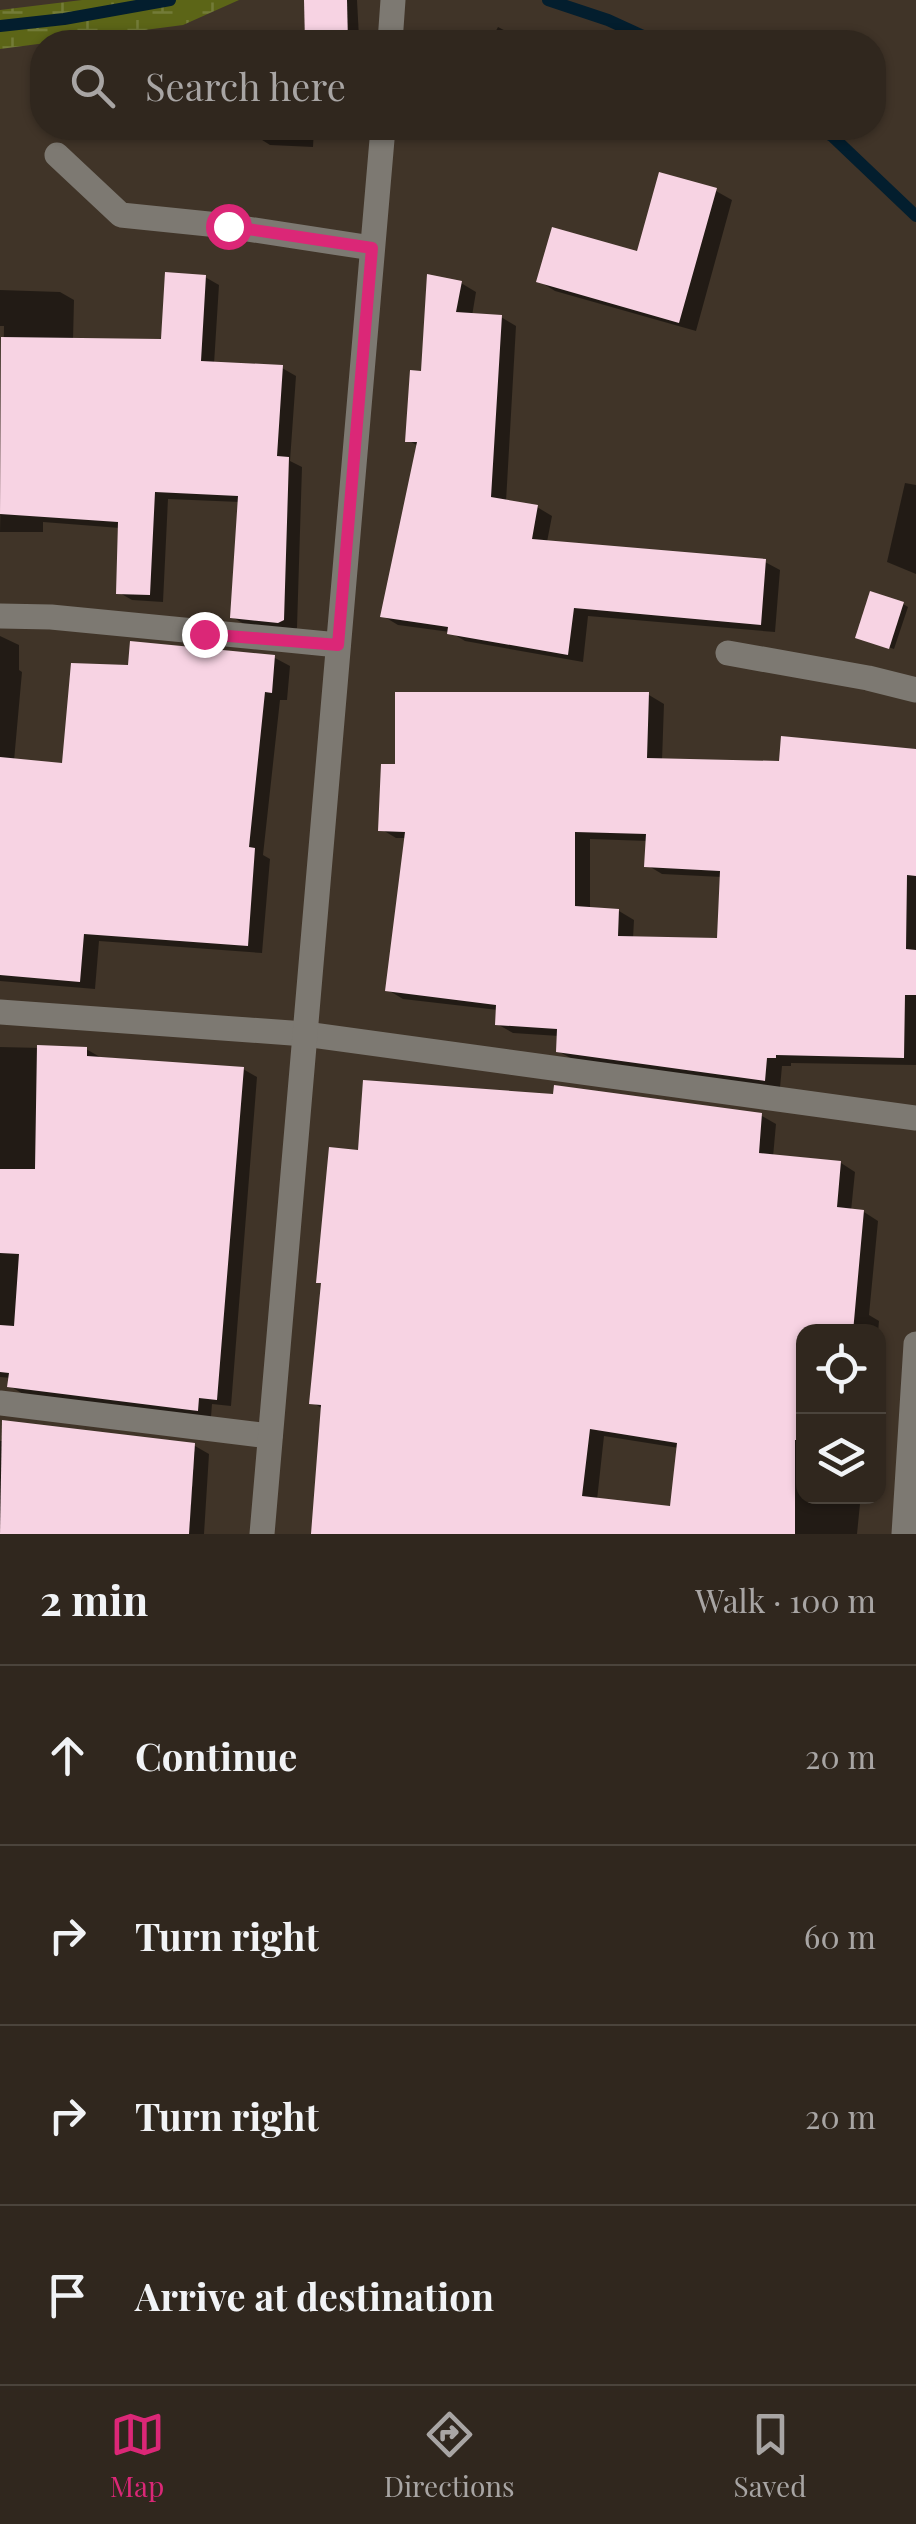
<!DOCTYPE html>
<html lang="en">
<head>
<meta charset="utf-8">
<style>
	body { margin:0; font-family:"Playfair Display",serif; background:#382f27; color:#f1f3f6 }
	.controls { position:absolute; right:30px; bottom:30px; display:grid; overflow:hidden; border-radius:20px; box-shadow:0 2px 8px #0004 }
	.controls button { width:90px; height:90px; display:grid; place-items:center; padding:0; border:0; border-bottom:2px solid #4b443c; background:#30271e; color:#f1f3f6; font:50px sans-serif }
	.stop { position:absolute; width:30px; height:30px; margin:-22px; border:8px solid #db2777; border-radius:50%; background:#fff }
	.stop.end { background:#db2777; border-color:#fff; box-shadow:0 2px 10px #0008 }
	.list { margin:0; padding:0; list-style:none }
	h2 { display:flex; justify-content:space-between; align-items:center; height:130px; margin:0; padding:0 40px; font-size:42px }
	h2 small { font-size:32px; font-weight:400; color:#a8a5a4 }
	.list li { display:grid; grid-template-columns:65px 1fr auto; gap:30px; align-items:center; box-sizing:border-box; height:180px; padding:0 40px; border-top:2px solid #4b443c }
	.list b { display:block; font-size:38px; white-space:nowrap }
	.list em { font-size:32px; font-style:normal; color:#a8a5a4 }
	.icon { flex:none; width:55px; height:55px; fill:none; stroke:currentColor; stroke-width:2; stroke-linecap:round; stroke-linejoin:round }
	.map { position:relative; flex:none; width:916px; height:1534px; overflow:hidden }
	.search { position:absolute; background:#30271e; box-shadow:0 2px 8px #0004; left:30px; right:30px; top:30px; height:110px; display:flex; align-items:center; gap:25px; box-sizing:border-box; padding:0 35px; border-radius:40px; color:#a8a5a4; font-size:38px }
	.sheet { height:850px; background:#30271e }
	nav { display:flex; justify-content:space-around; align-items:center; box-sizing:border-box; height:140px; border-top:2px solid #4b443c; background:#30271e; font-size:28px; color:#a8a5a4 }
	nav a { display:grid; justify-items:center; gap:5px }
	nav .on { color:#db2777 }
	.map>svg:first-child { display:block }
</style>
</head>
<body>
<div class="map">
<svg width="916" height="1534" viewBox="0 0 916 1534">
	<defs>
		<pattern id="wetland-marsh" width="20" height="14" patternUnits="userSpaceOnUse" patternTransform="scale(2.5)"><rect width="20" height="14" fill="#5c6517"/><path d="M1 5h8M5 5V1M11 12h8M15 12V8" fill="none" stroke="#737b38"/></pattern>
	</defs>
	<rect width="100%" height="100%" fill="#403428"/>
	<!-- wetland -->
	<polygon fill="url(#wetland-marsh)" points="82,0 239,0 183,25 0,49 0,10"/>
	<!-- shadow -->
	<g fill="#0007" fill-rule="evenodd">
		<polygon points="306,0 357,0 359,37 319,38"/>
		<polygon points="498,27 527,42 490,42"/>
		<polygon points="259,128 314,128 313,147 270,145 259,138"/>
		<polygon points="716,191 732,200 696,331 555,291 539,281 638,254"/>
		<polygon points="205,277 219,285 214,364 282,368 296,376 290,461 302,467 297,628 294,629 246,625 232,617 240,502 168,499 163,602 132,600 118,592 120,528 43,522 43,532 0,532 4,326 0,326 0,290 60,292 74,300 73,341 163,342"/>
		<polygon points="461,283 476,292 472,316 501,317 516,326 506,502 537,507 552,516 547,542 765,562 780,570 775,632 588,616 583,662 465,641 450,632 398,625 383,616 418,446 408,440 424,374"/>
		<polygon points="905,483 916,485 916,574 887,562"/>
		<polygon points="903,604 908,607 894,649 863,639"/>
		<polygon points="0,636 19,645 19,670 22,672 14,761 64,766 130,667 275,658 290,666 287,700 280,700 263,855 270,859 262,953 99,941 95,989 0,981"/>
		<path d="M649,695L664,704L662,761L781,764L916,752V1065L791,1063V1066H782L780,1088L574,1060L558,1051L559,1036L513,1033L497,1024L498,1010L403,999L388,990L407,838H396L381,829L398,767ZM590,839L648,841L647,865L662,874L722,877L719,941L633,939L634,920L619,911L590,909Z"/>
		<polygon points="0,1047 86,1049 100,1057 243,1069 257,1077 231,1406 212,1404 211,1417 23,1394 10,1386 11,1378 0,1377"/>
		<path d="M762,1116L776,1124L773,1157L841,1163L855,1172L851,1211L864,1212L878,1221L869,1315L879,1321L878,1332H804V1496H878L860,1504L857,1534H313L323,1409L312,1402L360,1152ZM604,1436L679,1448L672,1508L597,1500Z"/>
		<polygon points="0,1441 195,1446 209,1454 204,1534 0,1534"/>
	</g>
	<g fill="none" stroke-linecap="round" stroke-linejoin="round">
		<!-- stream -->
		<g stroke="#031e2e" stroke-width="12">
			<polyline points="548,0 608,20 656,42"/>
			<polyline points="0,26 64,19 170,0"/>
			<polyline points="817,128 832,136 916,216"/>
		</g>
	</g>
	<!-- building -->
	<g fill="#f7d3e3" fill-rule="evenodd">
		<polygon points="304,0 347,0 348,42 305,42"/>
		<polygon points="659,172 717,188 679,323 536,282 552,227 637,251"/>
		<polygon points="165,272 206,275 201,361 283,365 277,456 289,457 284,620 278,623 230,618 238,496 155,492 150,595 116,594 118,522 0,514 1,337 161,339"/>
		<polygon points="427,274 462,281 456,312 502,315 491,497 538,505 532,539 766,559 761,625 574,608 568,655 447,634 448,627 380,617 417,442 405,442 410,370 421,371"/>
		<polygon points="870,591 904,602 889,649 855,638"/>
		<polygon points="130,641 275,655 272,693 265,692 249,847 255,848 248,946 84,934 80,982 0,975 0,757 62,763 71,663 128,665"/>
		<path d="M395,692H649L647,758L779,761L781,736L916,749V876L907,875L906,949L916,950V995H905L904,1058L776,1055V1058H767L765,1081L556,1052L557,1029L495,1025L496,1005L385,991L405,832L378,831L381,764H395ZM575,832L646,834L644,867L720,871L717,938L618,936L619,909L575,906Z"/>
		<polygon points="37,1045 87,1047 87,1056 244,1067 217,1400 199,1398 198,1411 7,1387 9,1373 0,1372 0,1325 14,1326 19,1254 0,1253 0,1169 35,1169"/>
		<path d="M363,1080L553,1094L554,1085L762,1113L759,1153L841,1161L837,1207L864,1210L853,1332H804V1440H795V1534H311L321,1405L309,1404L321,1283H316L329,1147L358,1150ZM590,1429L677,1443L670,1506L582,1496Z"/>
		<polygon points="2,1420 195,1443 189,1534 0,1534"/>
	</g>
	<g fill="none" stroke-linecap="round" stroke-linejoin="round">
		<!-- minor -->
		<g stroke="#7d7972" stroke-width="25">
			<polyline points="390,42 393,0"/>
			<polyline points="57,155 121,215 228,226 372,248"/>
			<polyline points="0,616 51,617 338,645"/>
			<polyline points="728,653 868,678 916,690"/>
			<polyline points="0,1012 305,1034 916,1118"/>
			<polyline points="0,1403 270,1436"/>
			<polyline points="262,1534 383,128"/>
			<polyline points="904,1534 916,1344"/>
		</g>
	</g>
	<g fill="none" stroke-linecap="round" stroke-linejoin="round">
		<!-- route -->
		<polyline stroke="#db2777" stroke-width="12" points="204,634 338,645 372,248 228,226"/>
	</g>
</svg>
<div class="controls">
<button><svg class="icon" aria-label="locate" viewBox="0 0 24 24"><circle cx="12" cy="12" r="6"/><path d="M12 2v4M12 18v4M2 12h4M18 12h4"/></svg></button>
<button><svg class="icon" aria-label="layers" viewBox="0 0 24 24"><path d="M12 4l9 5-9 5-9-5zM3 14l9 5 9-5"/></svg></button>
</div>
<div class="stop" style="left:228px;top:226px"></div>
<div class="stop end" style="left:204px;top:634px"></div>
<div class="search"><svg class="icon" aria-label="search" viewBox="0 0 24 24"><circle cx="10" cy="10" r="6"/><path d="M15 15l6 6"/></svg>Search here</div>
</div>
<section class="sheet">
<h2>2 min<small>Walk · 100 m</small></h2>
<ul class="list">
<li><svg class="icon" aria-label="ahead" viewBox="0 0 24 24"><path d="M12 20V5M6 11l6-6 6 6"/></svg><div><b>Continue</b></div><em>20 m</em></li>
<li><svg class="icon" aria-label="right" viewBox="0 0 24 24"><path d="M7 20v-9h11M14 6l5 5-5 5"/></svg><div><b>Turn right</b></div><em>60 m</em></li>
<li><svg class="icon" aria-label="right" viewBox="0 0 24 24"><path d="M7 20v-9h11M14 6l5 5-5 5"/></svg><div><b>Turn right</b></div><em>20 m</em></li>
<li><svg class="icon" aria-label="arrive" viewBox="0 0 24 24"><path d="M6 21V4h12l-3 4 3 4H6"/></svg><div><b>Arrive at destination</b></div></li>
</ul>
</section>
<nav>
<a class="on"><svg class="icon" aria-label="map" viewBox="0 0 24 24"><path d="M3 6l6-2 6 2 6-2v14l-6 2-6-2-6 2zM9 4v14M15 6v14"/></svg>Map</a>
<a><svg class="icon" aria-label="directions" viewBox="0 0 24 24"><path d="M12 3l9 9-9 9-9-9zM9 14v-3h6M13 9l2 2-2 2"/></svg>Directions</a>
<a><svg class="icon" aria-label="saved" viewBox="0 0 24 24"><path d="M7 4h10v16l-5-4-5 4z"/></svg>Saved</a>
</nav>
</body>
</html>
